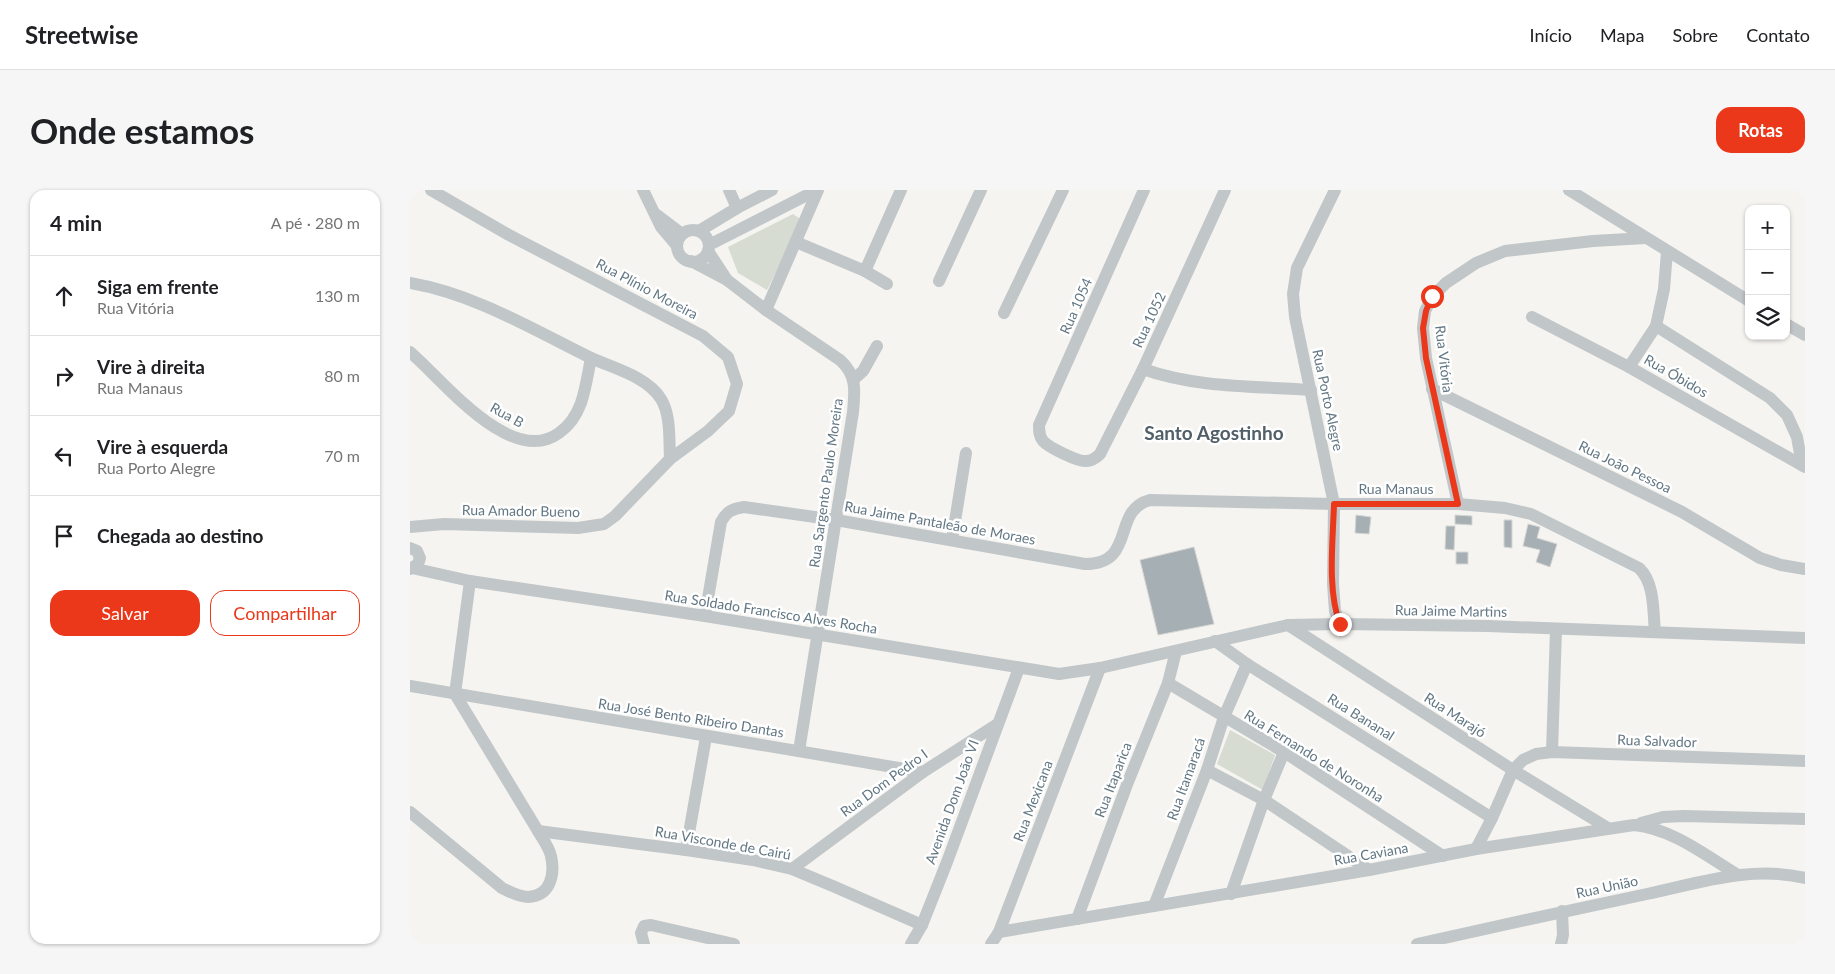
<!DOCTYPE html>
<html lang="pt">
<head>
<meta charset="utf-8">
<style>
	body { margin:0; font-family:Lato,sans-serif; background:#f6f6f6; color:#202124 }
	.controls { position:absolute; right:15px; top:15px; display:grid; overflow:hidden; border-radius:10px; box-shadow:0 1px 4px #0004 }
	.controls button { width:45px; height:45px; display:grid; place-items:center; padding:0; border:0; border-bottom:1px solid #e0e0e0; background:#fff; color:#202124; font:25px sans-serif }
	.stop { position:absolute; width:15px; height:15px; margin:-11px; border:4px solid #eb371a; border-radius:50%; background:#fff }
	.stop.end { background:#eb371a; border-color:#fff; box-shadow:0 1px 5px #0008 }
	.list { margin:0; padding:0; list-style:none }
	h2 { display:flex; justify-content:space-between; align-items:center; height:65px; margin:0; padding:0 20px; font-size:21px }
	h2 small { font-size:16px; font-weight:400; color:#757577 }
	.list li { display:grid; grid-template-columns:32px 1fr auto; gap:15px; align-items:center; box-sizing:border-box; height:80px; padding:0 20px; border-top:1px solid #e0e0e0 }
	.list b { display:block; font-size:19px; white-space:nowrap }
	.list p { margin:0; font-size:16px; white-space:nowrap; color:#757577 }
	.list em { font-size:16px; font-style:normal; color:#757577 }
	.actions { display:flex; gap:10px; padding:15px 20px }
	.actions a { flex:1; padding:11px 0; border:1px solid #eb371a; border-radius:15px; text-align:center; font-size:18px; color:#eb371a }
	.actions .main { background:#eb371a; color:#fff }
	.icon { flex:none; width:28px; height:28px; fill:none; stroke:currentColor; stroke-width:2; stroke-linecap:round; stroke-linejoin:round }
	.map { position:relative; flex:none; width:1395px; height:754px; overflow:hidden; border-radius:15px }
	header { display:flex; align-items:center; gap:30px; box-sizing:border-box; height:70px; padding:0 25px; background:#fff; border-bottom:1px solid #e0e0e0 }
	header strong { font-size:24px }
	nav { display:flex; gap:28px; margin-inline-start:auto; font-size:18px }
	.intro { display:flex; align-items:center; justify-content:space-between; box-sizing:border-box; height:120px; padding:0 30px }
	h1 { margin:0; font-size:35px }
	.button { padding:12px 22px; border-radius:15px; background:#eb371a; color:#fff; font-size:18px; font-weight:700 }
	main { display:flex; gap:30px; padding:0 30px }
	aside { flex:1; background:#fff; border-radius:15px; box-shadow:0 1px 4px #0004 }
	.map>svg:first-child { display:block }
</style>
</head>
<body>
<header>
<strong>Streetwise</strong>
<nav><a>Início</a><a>Mapa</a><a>Sobre</a><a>Contato</a></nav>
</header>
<div class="intro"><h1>Onde estamos</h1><a class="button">Rotas</a></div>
<main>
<aside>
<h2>4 min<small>A pé · 280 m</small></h2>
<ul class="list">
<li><svg class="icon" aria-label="ahead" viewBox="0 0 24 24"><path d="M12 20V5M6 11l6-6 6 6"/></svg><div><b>Siga em frente</b><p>Rua Vitória</p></div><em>130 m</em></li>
<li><svg class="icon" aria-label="right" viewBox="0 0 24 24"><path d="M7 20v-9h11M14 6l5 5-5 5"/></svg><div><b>Vire à direita</b><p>Rua Manaus</p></div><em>80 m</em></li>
<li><svg class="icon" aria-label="left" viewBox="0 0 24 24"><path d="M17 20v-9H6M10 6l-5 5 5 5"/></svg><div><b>Vire à esquerda</b><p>Rua Porto Alegre</p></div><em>70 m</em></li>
<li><svg class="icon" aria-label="arrive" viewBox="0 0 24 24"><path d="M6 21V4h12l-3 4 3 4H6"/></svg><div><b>Chegada ao destino</b></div></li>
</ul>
<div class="actions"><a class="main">Salvar</a><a>Compartilhar</a></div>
</aside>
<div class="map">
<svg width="1395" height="754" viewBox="0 0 1395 754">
	<rect width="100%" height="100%" fill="#f5f4f0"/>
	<!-- green -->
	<g fill="#d6dcd1">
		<polygon points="383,24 392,30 357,100 328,83 318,57"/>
		<polygon points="820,540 865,565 853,600 807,574"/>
	</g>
	<!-- building -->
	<g fill="#a6b0b4" stroke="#d6d5d3">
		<polygon points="946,325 961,327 959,344 945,343"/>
		<polygon points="1045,325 1062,326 1062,335 1045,334"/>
		<polygon points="1094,330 1102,330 1102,358 1094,357"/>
		<polygon points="1118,334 1130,337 1127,348 1147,354 1140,377 1126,372 1130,360 1113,356"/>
		<polygon points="1036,336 1045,336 1044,360 1035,359"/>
		<polygon points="784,357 804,434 748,445 730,370"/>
		<rect x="1046" y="362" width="12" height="12"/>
	</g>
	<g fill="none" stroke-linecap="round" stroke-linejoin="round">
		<!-- minor -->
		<g stroke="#c1c6c8" stroke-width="12">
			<polyline points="233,0 251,37 267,56"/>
			<polyline points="319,0 327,18"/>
			<path d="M734,0L629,235C629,241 629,246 633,251C638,257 668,272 676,271C682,271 686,268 690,264L733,179L815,0"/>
			<polyline points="925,0 887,78 883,104 885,127 924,314 923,394 925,421 930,434"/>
			<polyline points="1159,0 1339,111"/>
			<polyline points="247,25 272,44"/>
			<circle cx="283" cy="56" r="16"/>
			<polyline points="289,41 327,18 362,0"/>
			<polyline points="386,52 455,81 477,94"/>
			<polyline points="299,55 407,0"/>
			<polyline points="298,61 317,90"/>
			<path d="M281,71L317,90L356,120L430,170C447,185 445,201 443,222L389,561"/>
			<polyline points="455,81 491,0"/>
			<polyline points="529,91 571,0"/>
			<path d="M0,93C64,104 122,139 179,167C202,178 237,186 251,209C261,225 259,250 260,269"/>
			<polyline points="356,120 408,0"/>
			<polyline points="594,123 653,0"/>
			<polyline points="1122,127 1219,177 1395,277"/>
			<polyline points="1376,134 1395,145"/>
			<polyline points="1246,136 1360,208 1377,225 1387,247 1392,275"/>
			<path d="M0,162C33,190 101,278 149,243C159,236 167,224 171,213C176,198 178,183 181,168"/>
			<polyline points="1219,177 1246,136 1254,99 1257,62"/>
			<path d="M733,179C786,198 845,196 901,200"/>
			<polyline points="444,189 453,181 467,156"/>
			<polyline points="1022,199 1272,322 1350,368 1371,375 1395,379"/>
			<polyline points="1048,314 1016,168 1013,138 1015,121 1023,106 1036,93 1066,73 1095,61 1183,51 1236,48"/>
			<polyline points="0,337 34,334 168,338 194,334 205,326 260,269 298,241 319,221 327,194 318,167 293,146 99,45 21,0"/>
			<polyline points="542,350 556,263"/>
			<polyline points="0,358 7,361 10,368 8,374 0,379"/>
			<polyline points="2,378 60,391 295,426 649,484 690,478 878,435 930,434 1078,436 1395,448"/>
			<path d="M295,426L311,332C317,321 322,319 334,317L426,330L675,374C727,374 701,320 740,310L924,314H1048L1095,318L1121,324L1229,378C1245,393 1243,422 1245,442"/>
			<polyline points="878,435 1103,580 1198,638"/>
			<polyline points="805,451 837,474 1082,628"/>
			<polyline points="758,493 874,562 1033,666"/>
			<polyline points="0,496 513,582"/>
			<polyline points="45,504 60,391"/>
			<polyline points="1142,562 1146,439"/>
			<polyline points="797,580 854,610 959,680"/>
			<path d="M0,622L92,698C100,702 109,707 118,707C141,706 145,684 141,666C139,657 132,648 128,641L45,504"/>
			<polyline points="1231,633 1253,627 1274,626 1395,629"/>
			<polyline points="128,641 276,660 343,670 382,679 425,697 512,735"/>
			<polyline points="1066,659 1082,628 1103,580 1113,570 1126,564 1142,562 1395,571"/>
			<polyline points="276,660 296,547"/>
			<polyline points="382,679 513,582 586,535"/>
			<polyline points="821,704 854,610 874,562"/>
			<polyline points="744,716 797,580 814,527 837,474"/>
			<polyline points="667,729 718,592 758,493 766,461"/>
			<path d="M589,742L959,680L1066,659L1224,635C1263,639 1295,665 1328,685"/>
			<polyline points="234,754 231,743 234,736 241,735 324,754"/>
			<polyline points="501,754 512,735 537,672 609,478"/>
			<polyline points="581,754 589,742 690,478"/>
			<path d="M1007,754C1084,737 1160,720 1237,704C1289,693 1342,675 1395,688"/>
			<polyline points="1151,754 1153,745 1152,721"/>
		</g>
	</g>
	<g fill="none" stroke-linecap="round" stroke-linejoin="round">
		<!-- route -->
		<path stroke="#eb371a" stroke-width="6" d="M930,434C917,401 923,350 924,314H1048L1016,168L1013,138L1016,121L1022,106"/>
	</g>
	<g text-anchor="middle" stroke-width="5" stroke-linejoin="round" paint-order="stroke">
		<!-- street labels -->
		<g font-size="14" fill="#627783" stroke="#fff">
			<text transform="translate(237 99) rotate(28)" y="5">Rua Plínio Moreira</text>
			<text transform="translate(666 116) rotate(-66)" y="5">Rua 1054</text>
			<text transform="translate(739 130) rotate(-65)" y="5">Rua 1052</text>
			<text transform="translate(1034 169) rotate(83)" y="5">Rua Vitória</text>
			<text transform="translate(1266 186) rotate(30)" y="5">Rua Óbidos</text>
			<text transform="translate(918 210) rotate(78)" y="5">Rua Porto Alegre</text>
			<text transform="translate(97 225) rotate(29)" y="5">Rua B</text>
			<text transform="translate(1215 277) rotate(26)" y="5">Rua João Pessoa</text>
			<text transform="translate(416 293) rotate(-82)" y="5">Rua Sargento Paulo Moreira</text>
			<text x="986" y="304">Rua Manaus</text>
			<text transform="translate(111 321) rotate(1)" y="5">Rua Amador Bueno</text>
			<text transform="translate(530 333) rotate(10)" y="5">Rua Jaime Pantaleão de Moraes</text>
			<text transform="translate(1041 421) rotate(1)" y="5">Rua Jaime Martins</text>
			<text transform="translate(361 422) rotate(9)" y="5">Rua Soldado Francisco Alves Rocha</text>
			<text transform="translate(1045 525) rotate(33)" y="5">Rua Marajó</text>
			<text transform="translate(951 527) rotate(32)" y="5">Rua Bananal</text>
			<text transform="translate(281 528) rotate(9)" y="5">Rua José Bento Ribeiro Dantas</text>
			<text transform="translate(1247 551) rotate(2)" y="5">Rua Salvador</text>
			<text transform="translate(904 566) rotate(32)" y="5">Rua Fernando de Noronha</text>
			<text transform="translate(776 589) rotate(-70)" y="5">Rua Itamaracá</text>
			<text transform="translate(703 590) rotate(-69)" y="5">Rua Itaparica</text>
			<text transform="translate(474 593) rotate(-36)" y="5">Rua Dom Pedro I</text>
			<text transform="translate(623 611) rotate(-69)" y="5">Rua Mexicana</text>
			<text transform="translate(542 612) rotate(-70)" y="5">Avenida Dom João VI</text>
			<text transform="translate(313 653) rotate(10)" y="5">Rua Visconde de Cairú</text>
			<text transform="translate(961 664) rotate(-10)" y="5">Rua Caviana</text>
			<text transform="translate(1197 697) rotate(-12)" y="5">Rua União</text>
		</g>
		<!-- district labels -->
		<g font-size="19" font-weight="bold" fill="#505f68" stroke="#fff">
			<text x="804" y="250">Santo Agostinho</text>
		</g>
	</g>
</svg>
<div class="controls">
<button>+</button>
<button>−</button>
<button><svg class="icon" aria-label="layers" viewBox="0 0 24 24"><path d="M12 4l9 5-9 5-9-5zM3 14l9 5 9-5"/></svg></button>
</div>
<div class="stop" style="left:1022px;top:106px"></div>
<div class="stop end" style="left:930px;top:434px"></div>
</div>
</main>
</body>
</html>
